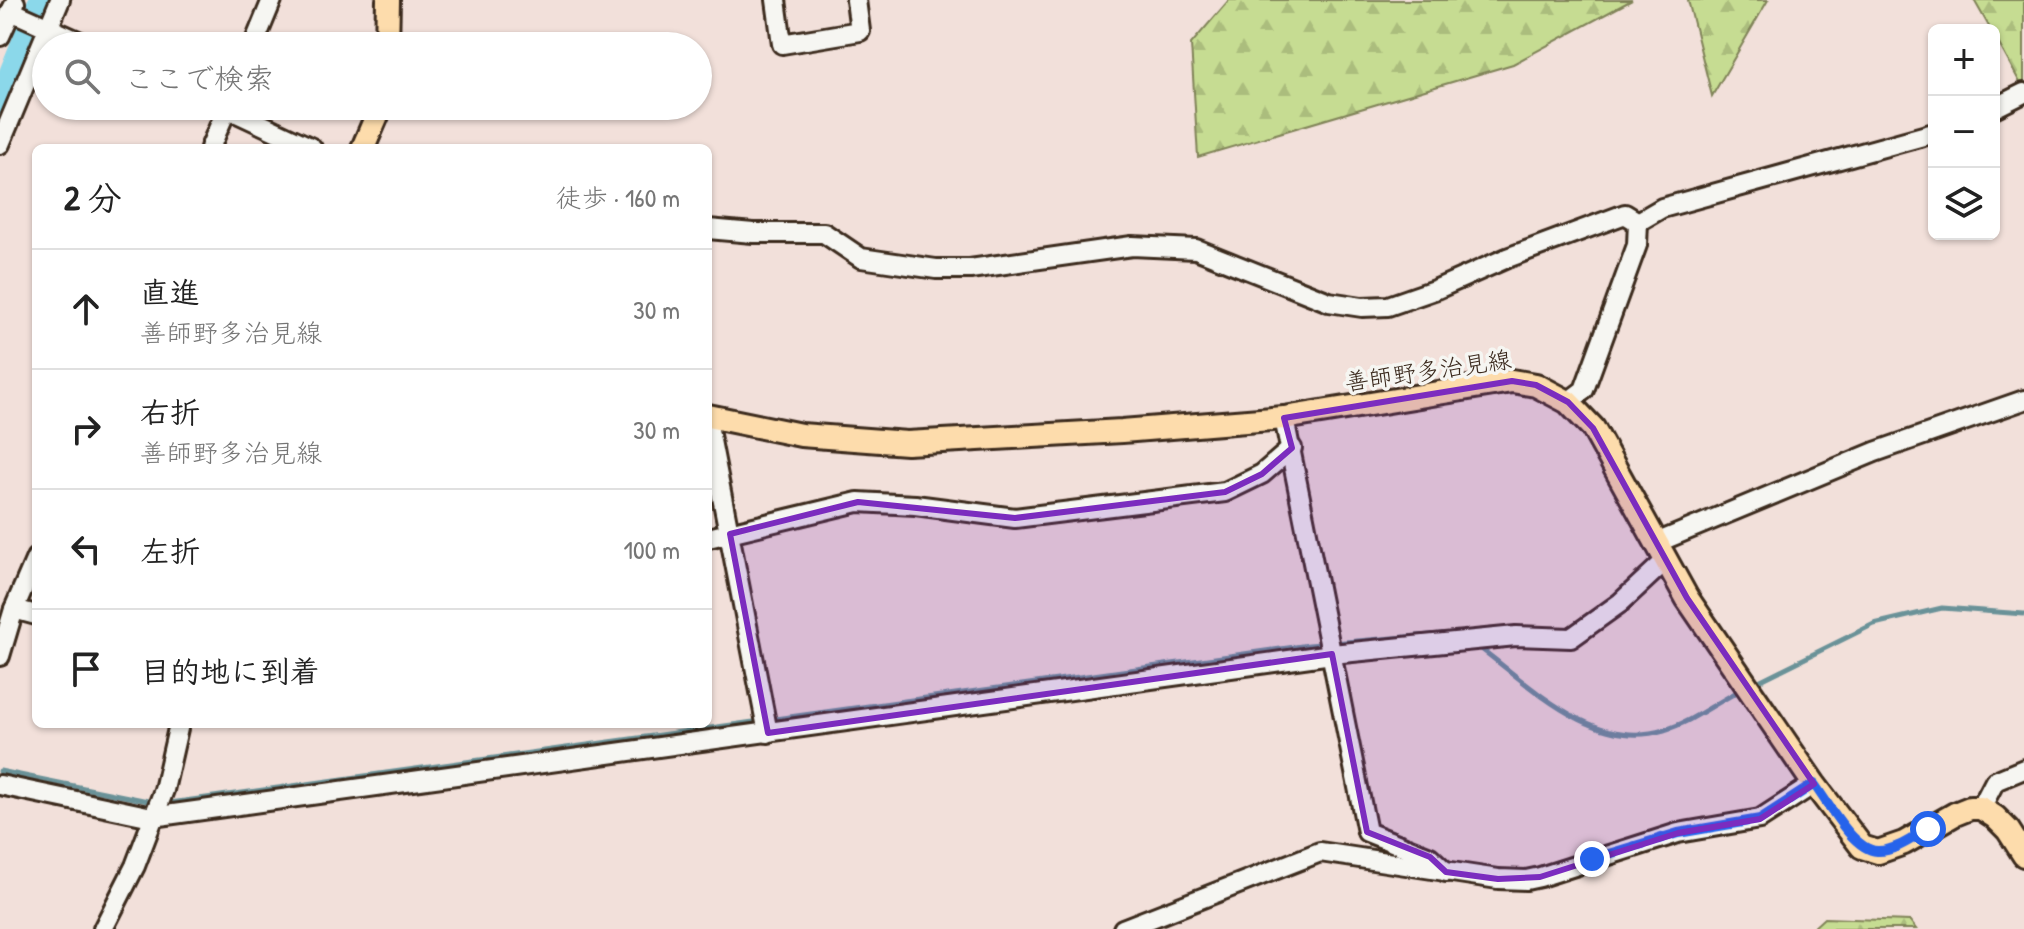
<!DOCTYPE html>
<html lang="ja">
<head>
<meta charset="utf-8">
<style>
	body { margin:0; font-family:"Patrick Hand","Klee One",sans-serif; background:#f6f6f6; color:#222 }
	.controls { position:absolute; right:24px; top:24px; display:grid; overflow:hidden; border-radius:12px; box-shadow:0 2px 6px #0004 }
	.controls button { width:72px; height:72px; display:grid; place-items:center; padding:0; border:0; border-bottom:2px solid #e0e0e0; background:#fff; color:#222; font:40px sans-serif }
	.stop { position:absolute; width:24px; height:24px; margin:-18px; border:6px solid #2563eb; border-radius:50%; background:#fff }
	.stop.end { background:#2563eb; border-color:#fff; box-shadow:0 2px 8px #0008 }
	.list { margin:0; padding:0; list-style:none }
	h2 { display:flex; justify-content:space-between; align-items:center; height:104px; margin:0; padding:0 32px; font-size:34px }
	h2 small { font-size:26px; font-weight:400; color:#767676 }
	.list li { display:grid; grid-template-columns:52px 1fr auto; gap:24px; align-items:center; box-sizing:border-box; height:120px; padding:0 32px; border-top:2px solid #e0e0e0 }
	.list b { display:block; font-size:30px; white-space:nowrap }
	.list p { margin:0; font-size:26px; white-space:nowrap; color:#767676 }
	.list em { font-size:26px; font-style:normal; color:#767676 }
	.icon { flex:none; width:44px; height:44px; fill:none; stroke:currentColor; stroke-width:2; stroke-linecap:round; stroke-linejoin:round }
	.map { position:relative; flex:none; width:2024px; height:929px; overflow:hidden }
	.search { position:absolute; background:#fff; box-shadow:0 2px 6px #0004; left:32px; top:32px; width:680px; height:88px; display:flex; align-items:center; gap:20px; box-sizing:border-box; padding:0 28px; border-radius:44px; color:#767676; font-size:30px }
	.panel { position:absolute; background:#fff; box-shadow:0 2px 6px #0004; left:32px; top:144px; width:680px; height:584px; border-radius:12px }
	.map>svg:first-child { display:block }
</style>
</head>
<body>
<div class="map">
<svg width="2024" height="929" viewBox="0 0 2024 929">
	<defs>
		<pattern id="forest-firs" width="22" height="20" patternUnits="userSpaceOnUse" patternTransform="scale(2)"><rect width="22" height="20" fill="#c6dc92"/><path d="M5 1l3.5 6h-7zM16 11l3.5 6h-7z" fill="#abbd7d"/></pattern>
	</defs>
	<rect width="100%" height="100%" fill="#f2e0da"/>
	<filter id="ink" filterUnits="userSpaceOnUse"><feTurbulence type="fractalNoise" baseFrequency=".0125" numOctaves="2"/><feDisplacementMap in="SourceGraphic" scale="16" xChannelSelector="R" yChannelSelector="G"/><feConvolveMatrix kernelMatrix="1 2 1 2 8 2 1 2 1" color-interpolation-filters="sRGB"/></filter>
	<g filter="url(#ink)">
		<!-- forest -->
		<g fill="url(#forest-firs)" stroke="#808358" stroke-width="2">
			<polygon points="1229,0 1632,0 1513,64 1198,157 1191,44"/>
			<polygon points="1688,0 1768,0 1712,96"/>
			<polygon points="1974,0 2024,0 2024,90 1994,35 1994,30 1991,30"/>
			<polygon points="1824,918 1910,921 1916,929 1812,929"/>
		</g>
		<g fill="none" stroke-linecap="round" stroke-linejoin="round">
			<!-- stream -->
			<g stroke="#6b9298" stroke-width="5">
				<path d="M1476,645C1528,683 1593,752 1664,730C1692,722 1715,703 1741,690"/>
				<polyline points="1753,684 1874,624 1942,608 2024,614"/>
				<polyline points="0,771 153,802"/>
				<polyline points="163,804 1309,645 1442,634"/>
			</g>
			<!-- river -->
			<polyline stroke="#8bd8ea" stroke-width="30" points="0,108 44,0"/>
			<defs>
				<g id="minor">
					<polyline points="776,0 782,44 860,31 856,0"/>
					<polyline points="11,11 89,46"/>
					<polyline points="0,36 15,3"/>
					<polyline points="253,46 272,0"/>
					<polyline points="222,106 312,148"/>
					<polyline points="1994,108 2024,93"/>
					<polyline points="0,144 60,0"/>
					<polyline points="210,148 228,106"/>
					<polyline points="1638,222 1662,208 1934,133"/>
					<polyline points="708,229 753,233 824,233 861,258 936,269 970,269 1132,246 1196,249 1329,302 1362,307 1388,306 1437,289 1507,258 1625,214 1638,222"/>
					<polyline points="1568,402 1584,390 1637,245 1638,222"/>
					<polyline points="1284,418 1367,832 1430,857 1446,872"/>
					<polyline points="708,425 768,733"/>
					<polyline points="708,538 858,502 915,505 1015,518 1225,492 1262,474 1292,448"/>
					<polyline points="1656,543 1875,452 2024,400"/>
					<polyline points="14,609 36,615"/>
					<polyline points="0,656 14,609 36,558"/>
					<polyline points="0,785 152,817 1332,654 1516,636 1571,638 1620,603 1664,562"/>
					<polyline points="1981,808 1995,781 2024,769"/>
					<polyline points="103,929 135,866 164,790 179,724"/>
					<polyline points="1123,929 1320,852 1498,879 1526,880 1540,877 1678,833 1760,819 1814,784"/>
				</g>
				<g id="major">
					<polyline points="387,46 388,0"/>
					<polyline points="363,148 381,106"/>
					<polyline points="708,416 801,435 907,443 1122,431 1284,418 1512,381 1536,385 1568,402 1593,428 1687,598 1814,784 1862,847 1878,852 1904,843 1955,814 1970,808 1981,808 1995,817 2008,830 2024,855"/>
				</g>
			</defs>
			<!-- minor casing -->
			<use href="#minor" stroke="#3b2a1e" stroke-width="24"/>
			<!-- major casing -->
			<use href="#major" stroke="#3b2a1e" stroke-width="28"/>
			<!-- minor -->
			<use href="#minor" stroke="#f6f6f2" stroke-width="18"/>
			<!-- major -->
			<use href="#major" stroke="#fddcac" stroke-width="22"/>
		</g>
	</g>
	<g fill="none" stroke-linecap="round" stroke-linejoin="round" filter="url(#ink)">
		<!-- route -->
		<path stroke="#2563eb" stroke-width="10" d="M1592,859L1678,833L1760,819L1814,784C1828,803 1853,850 1877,851C1894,852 1914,837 1928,829"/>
	</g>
	<!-- marked area -->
	<path fill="#7b2cbf" fill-opacity="0.2" stroke="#7b2cbf" stroke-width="6" stroke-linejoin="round" d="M1512,381L1536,385L1568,402L1593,428L1687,598L1814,784L1760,819L1678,833L1540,877L1498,879L1446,872L1430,857L1367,832L1332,654L768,733L730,534L858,502L1015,518L1225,492L1262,474L1292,448L1284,418Z"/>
	<g text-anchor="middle" stroke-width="7" stroke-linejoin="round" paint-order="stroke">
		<!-- street labels -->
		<g font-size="24" fill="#3b2a1e" stroke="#f6f6f2">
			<text transform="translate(1428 371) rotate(-8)" y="8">善師野多治見線</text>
		</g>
	</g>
</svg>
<div class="controls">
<button>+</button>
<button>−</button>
<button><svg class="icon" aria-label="layers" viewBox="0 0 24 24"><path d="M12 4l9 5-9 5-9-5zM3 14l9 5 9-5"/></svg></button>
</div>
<div class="stop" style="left:1928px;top:829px"></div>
<div class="stop end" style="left:1592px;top:859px"></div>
<div class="search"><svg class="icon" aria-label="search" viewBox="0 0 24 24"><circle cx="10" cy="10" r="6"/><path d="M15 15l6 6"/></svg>ここで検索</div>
<section class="panel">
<h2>2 分<small>徒歩 · 160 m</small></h2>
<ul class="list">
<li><svg class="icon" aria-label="ahead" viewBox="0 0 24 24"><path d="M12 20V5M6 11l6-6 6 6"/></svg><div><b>直進</b><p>善師野多治見線</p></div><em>30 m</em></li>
<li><svg class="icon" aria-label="right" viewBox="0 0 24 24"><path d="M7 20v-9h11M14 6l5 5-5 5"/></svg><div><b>右折</b><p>善師野多治見線</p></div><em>30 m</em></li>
<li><svg class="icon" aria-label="left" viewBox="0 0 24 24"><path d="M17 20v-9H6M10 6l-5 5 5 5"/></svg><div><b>左折</b></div><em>100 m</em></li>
<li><svg class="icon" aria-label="arrive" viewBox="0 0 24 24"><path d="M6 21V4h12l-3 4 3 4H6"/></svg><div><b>目的地に到着</b></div></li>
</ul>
</section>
</div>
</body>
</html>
